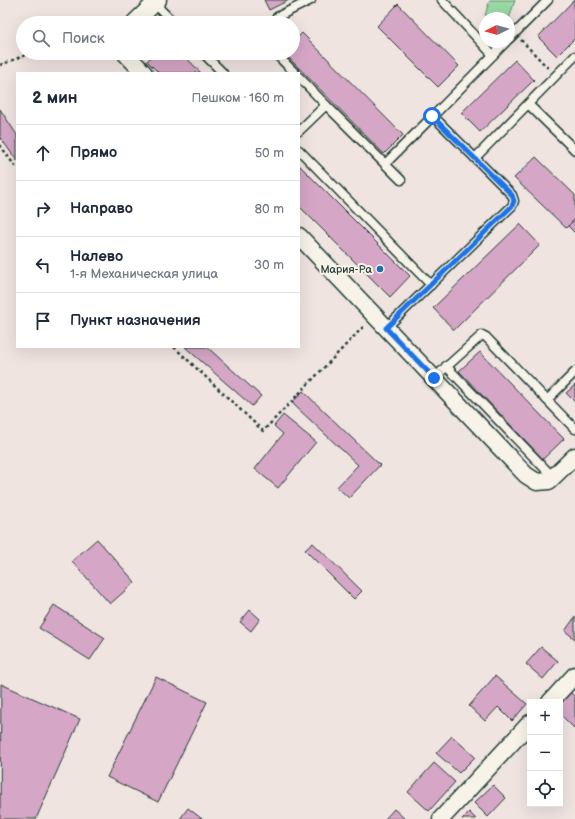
<!DOCTYPE html>
<html lang="ru">
<head>
<meta charset="utf-8">
<style>
	body { margin:0; font-family:"Balsamiq Sans",sans-serif; background:#f2f2f3; color:#1f2937 }
	.controls { position:absolute; right:12px; bottom:12px; display:grid; overflow:hidden; border-radius:0px; box-shadow:0 4px 16px #0002 }
	.controls button { width:36px; height:36px; display:grid; place-items:center; padding:0; border:0; border-bottom:1px solid #e0e1e3; background:#fff; color:#1f2937; font:20px sans-serif }
	.compass { position:absolute; left:479px; top:12px; width:36px; height:36px; border-radius:50%; background:#fff; box-shadow:0 4px 16px #0002; rotate:265deg }
	.stop { position:absolute; width:12px; height:12px; margin:-9px; border:3px solid #1a73e8; border-radius:50%; background:#fff }
	.stop.end { background:#1a73e8; border-color:#fff; box-shadow:0 1px 4px #0008 }
	.list { margin:0; padding:0; list-style:none }
	h2 { display:flex; justify-content:space-between; align-items:center; height:52px; margin:0; padding:0 16px; font-size:17px }
	h2 small { font-size:13px; font-weight:400; color:#747a83 }
	.list li { display:grid; grid-template-columns:26px 1fr auto; gap:12px; align-items:center; box-sizing:border-box; height:56px; padding:0 16px; border-top:1px solid #e0e1e3 }
	.list b { display:block; font-size:15px; white-space:nowrap }
	.list p { margin:0; font-size:13px; white-space:nowrap; color:#747a83 }
	.list em { font-size:13px; font-style:normal; color:#747a83 }
	.icon { flex:none; width:22px; height:22px; fill:none; stroke:currentColor; stroke-width:2; stroke-linecap:round; stroke-linejoin:round }
	.map { position:relative; flex:none; width:575px; height:819px; overflow:hidden }
	.search { position:absolute; background:#fff; box-shadow:0 4px 16px #0002; left:16px; top:16px; width:284px; height:44px; display:flex; align-items:center; gap:10px; box-sizing:border-box; padding:0 14px; border-radius:22px; color:#747a83; font-size:15px }
	.panel { position:absolute; background:#fff; box-shadow:0 4px 16px #0002; left:16px; top:72px; width:284px; height:276px; border-radius:0px }
	.map>svg:first-child { display:block }
</style>
</head>
<body>
<div class="map">
<svg width="575" height="819" viewBox="0 0 575 819">
	<rect width="100%" height="100%" fill="#f0e4e1"/>
	<filter id="ink" filterUnits="userSpaceOnUse"><feTurbulence type="fractalNoise" baseFrequency=".025" numOctaves="2"/><feDisplacementMap in="SourceGraphic" scale="8" xChannelSelector="R" yChannelSelector="G"/><feConvolveMatrix kernelMatrix="1 2 1 2 8 2 1 2 1" color-interpolation-filters="sRGB"/></filter>
	<g filter="url(#ink)">
		<!-- green -->
		<polygon fill="#9bdca6" stroke="#5d8c6d" points="490,0 515,0 509,19 493,18 485,15"/>
		<!-- building -->
		<g fill="#d6a6c6" stroke="#1f3d34">
			<polygon points="264,0 289,0 269,10"/>
			<polygon points="574,0 575,38 557,56 538,37"/>
			<polygon points="398,4 459,66 438,87 377,26"/>
			<polygon points="302,33 403,135 384,154 284,53 293,53 293,42"/>
			<polygon points="155,53 182,53 201,73 159,73 147,61"/>
			<polygon points="515,60 534,80 480,132 461,113"/>
			<polygon points="0,109 17,135 17,161 0,137"/>
			<polygon points="536,157 575,195 575,219 566,228 514,178"/>
			<polygon points="299,165 410,276 390,297 299,206"/>
			<polygon points="575,219 575,233 568,226"/>
			<polygon points="520,224 540,245 454,330 433,308"/>
			<polygon points="185,347 207,347 261,396 252,406"/>
			<polygon points="480,352 564,439 543,459 459,371"/>
			<polygon points="575,385 575,402 566,393"/>
			<polygon points="303,391 380,465 349,498 337,487 358,465 292,403"/>
			<polygon points="283,415 316,442 278,488 255,469 283,434 274,426"/>
			<polygon points="97,539 135,582 110,604 72,561"/>
			<polygon points="313,543 362,591 354,599 305,550"/>
			<polygon points="54,605 105,638 90,660 39,628"/>
			<polygon points="250,610 260,619 251,631 240,622"/>
			<polygon points="575,617 575,639 565,631"/>
			<polygon points="541,647 558,661 543,679 526,664"/>
			<polygon points="495,676 527,704 512,721 498,707 485,721 469,706"/>
			<polygon points="156,677 207,702 158,802 107,777"/>
			<polygon points="1,684 80,719 36,819 0,819"/>
			<polygon points="570,692 575,697 575,729 560,714 560,703"/>
			<polygon points="452,736 475,757 459,773 436,753"/>
			<polygon points="434,763 455,782 429,811 408,792"/>
			<polygon points="493,785 506,798 488,817 474,803"/>
			<polygon points="188,808 202,819 180,819"/>
			<polygon points="394,809 405,819 385,819"/>
			<polygon points="469,812 476,819 462,819"/>
		</g>
		<g fill="none" stroke-linecap="round" stroke-linejoin="round">
			<defs>
				<g id="service">
					<polyline points="442,0 493,55"/>
					<polyline points="154,3 174,23"/>
					<polyline points="274,23 277,17 311,0"/>
					<polyline points="509,39 548,0"/>
					<polyline points="203,53 223,73"/>
					<polyline points="275,53 295,73"/>
					<polyline points="299,77 326,105"/>
					<polyline points="528,104 575,150"/>
					<polyline points="299,131 326,105 401,180"/>
					<polyline points="299,150 431,285"/>
					<polyline points="475,158 433,116 506,42"/>
					<polyline points="385,164 433,116"/>
					<polyline points="386,328 512,206 514,201 512,195 475,158 575,56"/>
					<polyline points="446,366 553,477"/>
					<polyline points="434,378 482,335 486,337 575,429"/>
					<polyline points="547,400 575,372"/>
				</g>
				<g id="minor">
					<polyline points="134,23 158,0"/>
					<polyline points="125,53 144,73"/>
					<polyline points="299,236 526,475 537,482 549,481 575,456"/>
					<polyline points="550,702 575,675"/>
					<polyline points="441,819 530,723"/>
				</g>
			</defs>
			<!-- service casing -->
			<use href="#service" stroke="#1f3d34" stroke-width="11"/>
			<!-- minor casing -->
			<use href="#minor" stroke="#1f3d34" stroke-width="19"/>
			<!-- path -->
			<g stroke="#1f3d34" stroke-width="2.5" stroke-dasharray="3 3" stroke-linecap="butt">
				<polyline points="521,40 548,68"/>
				<polyline points="0,65 31,53"/>
				<polyline points="0,145 17,169"/>
				<polyline points="174,347 263,431 364,326"/>
			</g>
			<!-- service -->
			<use href="#service" stroke="#f7f3e8" stroke-width="8"/>
			<!-- minor -->
			<use href="#minor" stroke="#f7f3e8" stroke-width="16"/>
		</g>
	</g>
	<g fill="none" stroke-linecap="round" stroke-linejoin="round" filter="url(#ink)">
		<!-- route -->
		<polyline stroke="#1a73e8" stroke-width="5" points="432,116 512,195 514,201 512,206 386,328 434,378"/>
	</g>
	<!-- markers -->
	<circle fill="#1f6fb2" stroke="#f7f3e8" stroke-width="1.5" cx="380" cy="269" r="4"/>
	<g text-anchor="middle" stroke-width="4" stroke-linejoin="round" paint-order="stroke">
		<!-- poi labels -->
		<g font-size="11" fill="#1f3d34" stroke="#f7f3e8" text-anchor="end">
			<text x="372" y="273">Мария-Ра</text>
		</g>
	</g>
</svg>
<div class="controls">
<button>+</button>
<button>−</button>
<button><svg class="icon" aria-label="locate" viewBox="0 0 24 24"><circle cx="12" cy="12" r="6"/><path d="M12 2v4M12 18v4M2 12h4M18 12h4"/></svg></button>
</div>
<svg class="compass" viewBox="-18 -18 36 36"><path d="M0-13l5 13h-10z" fill="#e53935"/><path d="M0 13l5-13h-10z" fill="#747a83"/></svg>
<div class="stop" style="left:432px;top:116px"></div>
<div class="stop end" style="left:434px;top:378px"></div>
<div class="search"><svg class="icon" aria-label="search" viewBox="0 0 24 24"><circle cx="10" cy="10" r="6"/><path d="M15 15l6 6"/></svg>Поиск</div>
<section class="panel">
<h2>2 мин<small>Пешком · 160 m</small></h2>
<ul class="list">
<li><svg class="icon" aria-label="ahead" viewBox="0 0 24 24"><path d="M12 20V5M6 11l6-6 6 6"/></svg><div><b>Прямо</b></div><em>50 m</em></li>
<li><svg class="icon" aria-label="right" viewBox="0 0 24 24"><path d="M7 20v-9h11M14 6l5 5-5 5"/></svg><div><b>Направо</b></div><em>80 m</em></li>
<li><svg class="icon" aria-label="left" viewBox="0 0 24 24"><path d="M17 20v-9H6M10 6l-5 5 5 5"/></svg><div><b>Налево</b><p>1-я Механическая улица</p></div><em>30 m</em></li>
<li><svg class="icon" aria-label="arrive" viewBox="0 0 24 24"><path d="M6 21V4h12l-3 4 3 4H6"/></svg><div><b>Пункт назначения</b></div></li>
</ul>
</section>
</div>
</body>
</html>
